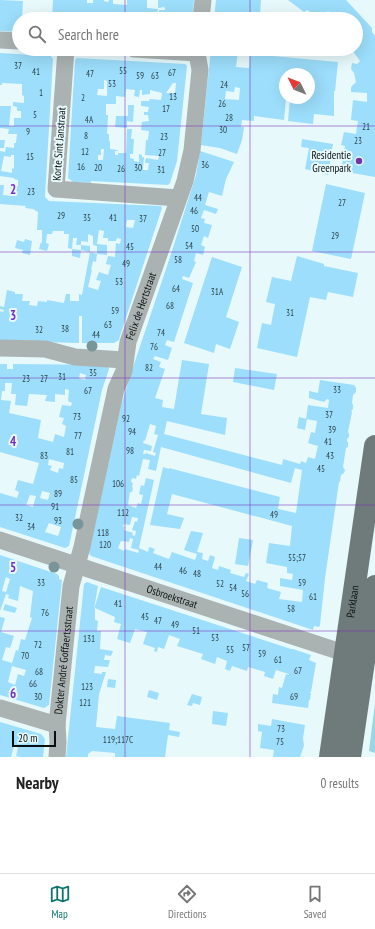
<!DOCTYPE html>
<html lang="en">
<head>
<meta charset="utf-8">
<style>
	body { margin:0; font-family:"PT Sans Narrow",sans-serif; background:#f2f2f2; color:#222 }
	.compass { position:absolute; left:279px; top:68px; width:36px; height:36px; border-radius:50%; background:#fff; box-shadow:0 4px 16px #0002; rotate:313deg }
	.scale { position:absolute; left:12px; bottom:10px; width:44px; box-sizing:border-box; padding-left:4px; border:2px solid #0a1011; border-top:0; font-size:11px; line-height:14px; white-space:nowrap; color:#0a1011; -webkit-text-stroke:3px #e7f9fb; paint-order:stroke }
	.list { margin:0; padding:0; list-style:none }
	h2 { display:flex; justify-content:space-between; align-items:center; height:52px; margin:0; padding:0 16px; font-size:17px }
	h2 small { font-size:13px; font-weight:400; color:#767676 }
	.icon { flex:none; width:22px; height:22px; fill:none; stroke:currentColor; stroke-width:2; stroke-linecap:round; stroke-linejoin:round }
	.map { position:relative; flex:none; width:375px; height:757px; overflow:hidden }
	.search { position:absolute; background:#fff; box-shadow:0 4px 16px #0002; left:12px; right:12px; top:12px; height:44px; display:flex; align-items:center; gap:10px; box-sizing:border-box; padding:0 14px; border-radius:22px; color:#767676; font-size:15px }
	.sheet { height:116px; background:#fff }
	nav { display:flex; justify-content:space-around; align-items:center; box-sizing:border-box; height:56px; border-top:1px solid #e0e0e0; background:#fff; font-size:11px; color:#767676 }
	nav a { display:grid; justify-items:center; gap:2px }
	nav .on { color:#0f766e }
	.map>svg:first-child { display:block }
</style>
</head>
<body>
<div class="map">
<svg width="375" height="757" viewBox="0 0 375 757">
	<rect width="100%" height="100%" fill="#e7f9fb"/>
	<!-- green -->
	<polygon fill="#99d6df" points="375,703 375,753 369,751"/>
	<!-- building -->
	<g fill="#9cdefb" fill-rule="evenodd">
		<polygon points="0,0 23,1 22,19 19,19 19,32 0,31"/>
		<polygon points="53,0 87,0 87,3 93,3 93,0 104,0 104,1 108,2 109,0 113,0 113,4 127,5 127,0 147,0 147,8 158,9 157,15 159,16 159,10 165,10 165,8 164,7 158,8 158,0 194,0 192,19 52,19"/>
		<polygon points="216,0 261,0 260,15 248,13 247,19 214,19"/>
		<polygon points="288,0 346,0 372,28 372,32 375,36 375,177 341,171 345,146 341,145 344,132 356,134 358,121 351,120 353,100 367,102 367,93 351,92 351,87 356,82 354,73 351,69 352,63 357,64 360,61 352,50 350,52 347,49 356,49 356,19 329,19 332,15 328,11 320,19 307,10 304,12"/>
		<path d="M211,49H246V53L238,52L236,67L249,68L250,54L338,62L335,91H334V116L314,114L313,124L288,121L290,98H309V74H285L286,98L284,120L254,116V121L242,120L241,127H244L242,140L237,154L220,148L201,145ZM235,87L240,88L239,100L225,99L226,91L234,92Z"/>
		<path d="M0,53L51,56L53,59L45,197L49,201L161,206L162,208L120,336L119,340L114,343H82V316H79V343L0,341V311L3,312L4,310L0,309V306L4,307L7,290L15,292V294H23L22,301H30L29,305L37,306L38,301L47,302V300L64,303L66,294H70V301H79V294L82,295L90,252L97,254V246L93,245V236L88,234V242L81,241V245H76L77,238H73L72,249L68,248L69,234H64V231H53L52,234H47L46,243L49,244L47,251L39,249L41,242L42,243V230H37L38,212L33,209L25,208L26,206L0,204V185H4L3,195L16,196V186H18V180L14,179V178L0,176V151L5,152L6,147L14,148V143H16L17,134H8L9,129L0,128V106H11L9,126H14V118H21V111H17V107L13,106V102L24,103V96L22,95V84L2,83V85H0ZM11,155H14V169L12,168V173L1,171L4,156L11,157ZM127,220H135L133,228L126,227ZM99,230L104,231L103,238H108V241H116L117,238L121,239L120,244L116,243L115,257L108,256L106,264L111,265L108,275L99,272L96,280L101,281L98,290L88,287L92,270H91L93,261L96,262L97,254L107,255V245L97,244Z"/>
		<path d="M77,58L185,64L187,66L177,161L170,183L168,185L91,181V183L73,182L68,178L75,60ZM104,80L107,81V96L97,95L98,89H104ZM173,83H176L175,93H166ZM126,89L135,90L134,96L139,97L140,90H142V95L150,94V90L162,93L161,100L150,99L149,101H141V106L149,107L148,112H144V115H148L149,121L142,122L141,130L149,131L148,140H146L145,155L159,156L158,160L146,158L145,163H149L148,170H143L144,157H142V155L139,154V162L134,161V159L130,158V154H133L134,139H131L132,129H127L126,153H118V155H115V151H118V150L110,149V141H109V134H107L108,115H106V104H116V96L125,97ZM101,149H104L103,160H98V155H101Z"/>
		<polygon points="128,105 134,105 133,122 127,121 127,128 115,127 116,116 128,116"/>
		<polygon points="302,139 333,144 328,175 305,169 309,148 301,147"/>
		<polygon points="0,140 5,140 4,148 0,148"/>
		<path d="M200,151L234,162L226,179L222,196L209,192L205,205L218,209L216,214L204,210L201,218L205,219L204,223L212,225L208,238L204,236L201,245L205,247L203,255L196,253L194,261L196,262L189,278L183,276L182,279L193,283L174,342L167,340L165,345L172,348L168,360L155,356L153,359L161,362L159,367L165,369L155,398L163,400L162,407L174,409L182,360L209,364L201,414L227,418L225,435L167,421L164,434L282,465L283,459L300,464L301,461L306,463L308,457L315,459L318,446L308,443L311,432L315,433L317,421L306,419L308,405L328,408L329,400L327,399L324,402L309,398V391L318,393L320,380L354,385L356,388V392L353,395L352,403L353,405V409L351,411L352,412L348,432L349,434V437L347,439V441L348,443V447L346,448L343,467L345,470L344,473L341,475L340,482H339L325,578L320,625L319,627L314,626L313,630L91,556L89,553L121,406L130,376L171,254L196,175ZM150,424L156,426L154,434L158,435L153,452L156,453L155,456L146,453L145,454H143L144,450L151,451L152,446L143,443L144,440L145,441ZM161,447L291,483L295,468L302,470L296,513L278,509L280,497L169,468V469L163,467L150,525L180,529L184,518L167,514L172,494L292,526L290,546L269,543L266,563L287,567V573L293,574L292,580L280,578V586L303,590L302,602L279,599L281,592L267,588L268,583L257,580L255,584L246,581L249,574L246,573L244,577L230,573L231,570L219,566L218,570L212,568L215,557L210,555L208,561L202,559L203,553L197,552L203,533L191,531L184,550L197,554L195,560L172,552L169,559L153,553L155,549L149,547L148,552L139,548L154,480L146,478L144,486L141,485L139,494L143,495L141,504L138,503L136,508L128,505L130,492H132L133,488L132,487L133,483L131,482L132,478L136,479L137,475L139,476L143,459L150,460L148,469L156,471ZM132,517L138,518L137,522L135,521L132,530L136,531L135,536L132,535L133,533L124,530L125,527H123L124,524L130,525ZM130,538L133,539L131,548L139,550L138,553L125,549L124,551L118,548L121,541L129,542Z"/>
		<polygon points="326,184 365,193 351,259 312,251"/>
		<polygon points="25,239 32,241 30,255 22,253 23,250 15,248 17,240 24,242"/>
		<polygon points="81,245 90,246 90,252 81,250 80,258 72,256 72,249 81,250"/>
		<polygon points="297,256 324,264 324,266 358,273 353,297 328,292 326,300 310,297 297,357 257,348 262,323 271,325 275,304 266,302 272,277 291,281"/>
		<polygon points="212,257 242,267 226,317 239,322 230,349 216,344 214,353 184,343"/>
		<path d="M0,364H7V369H13V364L107,365L109,369L102,390L69,546L65,548L0,527V493L17,498L19,492L15,490L18,480L33,484L39,463L0,452ZM80,373L86,375L85,380L79,378ZM5,383H12L11,394H16L15,405L27,406L29,394L47,395L45,401L55,402V394L65,395V389L69,390L68,401L72,403L71,406L62,405L59,417L64,418L62,424L66,426L64,437L55,434L53,442L38,438L41,420L9,413L11,401L1,400L2,391H5ZM49,459L64,463L63,469L59,468L58,473L50,470L52,466L48,465ZM42,491L50,493L48,500L40,498ZM30,495L36,496L33,507L26,505ZM49,523L61,527L58,536L45,532Z"/>
		<polygon points="235,368 277,374 274,390 233,382"/>
		<polygon points="299,417 307,419 305,430 297,428"/>
		<polygon points="239,538 253,540 248,566 235,564"/>
		<path d="M0,555L57,574L59,576V579L62,580L49,705L44,708L0,695V617L5,618L1,632L14,636L10,648L6,647L2,660L12,663L16,650L18,651L21,639L25,640L32,618L30,617L33,591L20,586L18,601L8,598L9,595L6,594L0,611ZM6,577L10,579L6,592L2,591ZM12,666L26,670L24,676L18,674L15,685L8,682Z"/>
		<polygon points="87,582 98,586 94,609 101,587 291,649 293,649 311,655 309,660 316,663 311,692 310,692 310,693 311,693 310,700 309,700 308,708 272,703 273,694 278,695 279,687 282,688 286,674 289,675 289,674 276,670 273,679 264,676 265,672 248,667 247,671 232,666 230,671 225,669 227,661 217,657 215,664 201,659 203,654 177,646 180,639 169,635 164,649 158,647 157,652 154,651 155,648 143,644 147,632 135,629 130,643 117,639 121,624 114,622 115,617 95,608 95,620 98,621 97,631 101,631 100,649 113,651 111,656 105,655 104,660 110,660 108,667 95,666 94,673 102,674 102,672 106,672 99,694 96,727 115,729 117,716 170,723 169,730 180,732 179,737 168,735 165,757 115,757 115,753 92,751 88,754 88,757 66,757 84,584"/>
		<polygon points="5,604 17,608 15,613 3,610"/>
		<polygon points="108,679 116,680 115,688 107,687"/>
		<polygon points="149,690 159,693 157,700 147,697"/>
		<polygon points="192,694 202,697 200,705 193,703 192,706 187,705"/>
		<polygon points="213,711 228,713 226,726 212,724"/>
		<polygon points="272,719 305,725 303,738 304,746 300,757 273,757 274,750 260,748 262,732 258,731 258,724 271,726"/>
		<polygon points="0,722 41,734 45,739 43,757 20,757 16,756 18,747 14,746 11,757 0,757"/>
	</g>
	<g fill="none" stroke-linecap="round" stroke-linejoin="round">
		<!-- minor -->
		<g stroke="#abb3b2" stroke-width="17">
			<polyline points="201,19 203,0"/>
			<polyline points="0,40 19,41"/>
			<polyline points="66,49 56,189 178,198"/>
			<polyline points="134,49 197,53"/>
			<polyline points="0,348 45,349 75,357 125,360"/>
			<path id="s1" d="M0,540L344,653"/>
			<polyline points="0,708 57,725"/>
			<path id="s2" d="M57,757L58,742L57,725L71,586L82,547L116,389L124,371L128,342L185,181L192,150L200,70L197,53V49"/>
		</g>
		<!-- primary -->
		<g stroke="#6e7b7a" stroke-width="22">
			<path id="s3" d="M330,757L375,446"/>
			<polyline points="350,757 375,586"/>
		</g>
	</g>
	<!-- trees -->
	<g fill="#799599">
		<circle cx="92" cy="346" r="5.5"/>
		<circle cx="78" cy="524" r="5.5"/>
		<circle cx="54" cy="567" r="5.5"/>
	</g>
	<!-- grid -->
	<path fill="none" stroke="#7b2cbf" stroke-width="1" stroke-opacity="0.55" d="M125,0V19M250,0V19M125,49V757M250,49V757M0,126H375M0,252H375M0,378H375M0,505H375M0,631H375"/>
	<!-- markers -->
	<circle fill="#7134aa" stroke="#e7f9fb" stroke-width="1.5" cx="359" cy="161" r="4"/>
	<g text-anchor="middle" stroke-width="4" stroke-linejoin="round" paint-order="stroke">
		<!-- number labels -->
		<g font-size="9" fill="#2e444c">
			<text x="18" y="69">37</text>
			<text x="123" y="74">55</text>
			<text x="36" y="75">41</text>
			<text x="172" y="76">67</text>
			<text x="90" y="77">47</text>
			<text x="140" y="79">59</text>
			<text x="155" y="79">63</text>
			<text x="112" y="87">53</text>
			<text x="224" y="88">24</text>
			<text x="41" y="96">1</text>
			<text x="173" y="100">13</text>
			<text x="83" y="101">2</text>
			<text x="222" y="107">26</text>
			<text x="166" y="112">17</text>
			<text x="35" y="118">5</text>
			<text x="229" y="121">28</text>
			<text x="89" y="123">4A</text>
			<text x="366" y="130">21</text>
			<text x="223" y="133">30</text>
			<text x="28" y="135">9</text>
			<text x="86" y="139">8</text>
			<text x="164" y="140">23</text>
			<text x="358" y="144">23</text>
			<text x="85" y="155">12</text>
			<text x="162" y="156">27</text>
			<text x="30" y="160">15</text>
			<text x="205" y="168">36</text>
			<text x="81" y="170">16</text>
			<text x="98" y="171">20</text>
			<text x="138" y="171">30</text>
			<text x="121" y="172">26</text>
			<text x="161" y="173">31</text>
			<text x="31" y="195">23</text>
			<text x="198" y="201">44</text>
			<text x="342" y="206">27</text>
			<text x="194" y="214">46</text>
			<text x="61" y="219">29</text>
			<text x="87" y="221">35</text>
			<text x="113" y="221">41</text>
			<text x="143" y="222">37</text>
			<text x="195" y="232">50</text>
			<text x="335" y="239">29</text>
			<text x="189" y="249">54</text>
			<text x="130" y="250">45</text>
			<text x="178" y="263">58</text>
			<text x="126" y="267">49</text>
			<text x="119" y="285">53</text>
			<text x="176" y="292">64</text>
			<text x="217" y="295">31A</text>
			<text x="170" y="309">68</text>
			<text x="115" y="314">59</text>
			<text x="290" y="316">31</text>
			<text x="108" y="328">63</text>
			<text x="65" y="332">38</text>
			<text x="39" y="333">32</text>
			<text x="161" y="336">74</text>
			<text x="96" y="338">44</text>
			<text x="154" y="350">76</text>
			<text x="149" y="371">82</text>
			<text x="93" y="376">35</text>
			<text x="62" y="380">31</text>
			<text x="26" y="382">23</text>
			<text x="44" y="382">27</text>
			<text x="337" y="393">33</text>
			<text x="88" y="394">67</text>
			<text x="329" y="418">37</text>
			<text x="77" y="420">73</text>
			<text x="126" y="422">92</text>
			<text x="332" y="433">39</text>
			<text x="132" y="435">94</text>
			<text x="78" y="439">77</text>
			<text x="328" y="445">41</text>
			<text x="130" y="454">98</text>
			<text x="70" y="455">81</text>
			<text x="44" y="459">83</text>
			<text x="330" y="459">43</text>
			<text x="321" y="472">45</text>
			<text x="74" y="483">85</text>
			<text x="118" y="487">106</text>
			<text x="58" y="497">89</text>
			<text x="55" y="510">91</text>
			<text x="123" y="516">112</text>
			<text x="274" y="518">49</text>
			<text x="19" y="521">32</text>
			<text x="58" y="524">93</text>
			<text x="31" y="530">34</text>
			<text x="103" y="536">118</text>
			<text x="105" y="548">120</text>
			<text x="297" y="561">55;57</text>
			<text x="158" y="570">44</text>
			<text x="183" y="574">46</text>
			<text x="197" y="577">48</text>
			<text x="41" y="586">33</text>
			<text x="302" y="586">59</text>
			<text x="220" y="587">52</text>
			<text x="233" y="591">54</text>
			<text x="245" y="597">56</text>
			<text x="313" y="600">61</text>
			<text x="118" y="607">41</text>
			<text x="291" y="612">58</text>
			<text x="45" y="616">76</text>
			<text x="145" y="620">45</text>
			<text x="158" y="624">47</text>
			<text x="175" y="628">49</text>
			<text x="196" y="634">51</text>
			<text x="215" y="641">53</text>
			<text x="89" y="642">131</text>
			<text x="38" y="648">72</text>
			<text x="246" y="651">57</text>
			<text x="230" y="653">55</text>
			<text x="262" y="657">59</text>
			<text x="25" y="659">70</text>
			<text x="278" y="663">61</text>
			<text x="298" y="674">67</text>
			<text x="39" y="675">68</text>
			<text x="33" y="687">66</text>
			<text x="87" y="690">123</text>
			<text x="38" y="700">30</text>
			<text x="294" y="700">69</text>
			<text x="85" y="706">121</text>
			<text x="281" y="732">73</text>
			<text x="118" y="743">119;117C</text>
			<text x="280" y="745">75</text>
		</g>
		<!-- street labels -->
		<g font-size="11" fill="#0a1011" stroke="#e7f9fb">
			<text transform="translate(59 144) rotate(-86)" y="4">Korte Sint Janstraat</text>
			<text dy="4" stroke="none"><textPath href="#s2" startOffset="461">Felix de Hertstraat</textPath></text>
			<text dy="4" stroke="none"><textPath href="#s1" startOffset="181">Osbroekstraat</textPath></text>
			<text dy="4" stroke="none"><textPath href="#s3" startOffset="157">Parklaan</textPath></text>
			<text dy="4" stroke="none"><textPath href="#s2" startOffset="97">Dokter André Goffaertsstraat</textPath></text>
		</g>
		<!-- poi labels -->
		<g font-size="11" fill="#0a1011" stroke="#e7f9fb" text-anchor="end">
			<text x="351" y="159">Residentie<tspan x="351" dy="13">Greenpark</tspan></text>
		</g>
	</g>
	<g font-size="13" text-anchor="middle" font-weight="bold" fill="#7b2cbf" stroke="#e7f9fb" stroke-width="4" stroke-linejoin="round" paint-order="stroke">
		<text x="13" y="194">2</text>
		<text x="13" y="320">3</text>
		<text x="13" y="446">4</text>
		<text x="13" y="572">5</text>
		<text x="13" y="698">6</text>
	</g>
</svg>
<svg class="compass" viewBox="-18 -18 36 36"><path d="M0-13l5 13h-10z" fill="#e53935"/><path d="M0 13l5-13h-10z" fill="#767676"/></svg>
<div class="scale">20 m</div>
<div class="search"><svg class="icon" aria-label="search" viewBox="0 0 24 24"><circle cx="10" cy="10" r="6"/><path d="M15 15l6 6"/></svg>Search here</div>
</div>
<section class="sheet">
<h2>Nearby<small>0 results</small></h2>
<ul class="list">
</ul>
</section>
<nav>
<a class="on"><svg class="icon" aria-label="map" viewBox="0 0 24 24"><path d="M3 6l6-2 6 2 6-2v14l-6 2-6-2-6 2zM9 4v14M15 6v14"/></svg>Map</a>
<a><svg class="icon" aria-label="directions" viewBox="0 0 24 24"><path d="M12 3l9 9-9 9-9-9zM9 14v-3h6M13 9l2 2-2 2"/></svg>Directions</a>
<a><svg class="icon" aria-label="saved" viewBox="0 0 24 24"><path d="M7 4h10v16l-5-4-5 4z"/></svg>Saved</a>
</nav>
</body>
</html>
